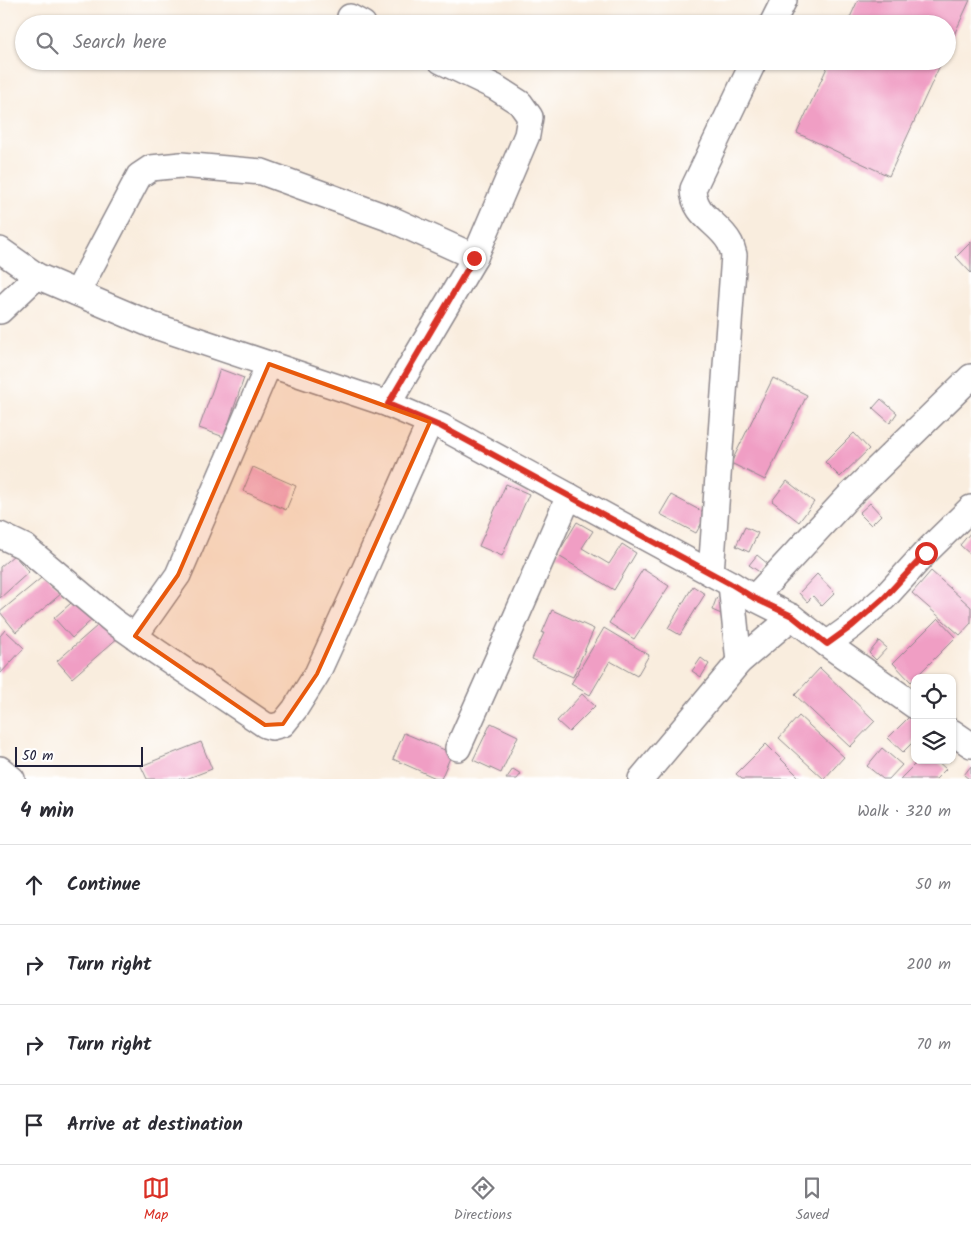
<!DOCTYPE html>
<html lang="en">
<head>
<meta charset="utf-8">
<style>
	body { margin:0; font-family:Kalam,sans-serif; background:#f2f2f3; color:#2b2b33 }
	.controls { position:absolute; right:15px; bottom:15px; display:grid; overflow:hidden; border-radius:10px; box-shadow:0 1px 4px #0004 }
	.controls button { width:45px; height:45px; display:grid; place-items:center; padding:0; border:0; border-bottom:1px solid #e1e1e2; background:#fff; color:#2b2b33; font:25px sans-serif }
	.scale { position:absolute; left:15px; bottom:12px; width:128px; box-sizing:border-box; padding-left:5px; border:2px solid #22223b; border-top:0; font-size:14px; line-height:18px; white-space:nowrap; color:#22223b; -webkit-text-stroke:4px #fff; paint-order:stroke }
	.stop { position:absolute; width:15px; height:15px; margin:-11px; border:4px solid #d93025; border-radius:50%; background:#fff }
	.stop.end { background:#d93025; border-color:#fff; box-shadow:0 1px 5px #0008 }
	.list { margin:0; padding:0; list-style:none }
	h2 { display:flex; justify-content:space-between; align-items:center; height:65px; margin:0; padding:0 20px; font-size:21px }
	h2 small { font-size:16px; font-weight:400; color:#7c7c81 }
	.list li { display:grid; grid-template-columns:32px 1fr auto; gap:15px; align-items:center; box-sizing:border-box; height:80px; padding:0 20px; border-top:1px solid #e1e1e2 }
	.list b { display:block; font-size:19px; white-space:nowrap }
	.list em { font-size:16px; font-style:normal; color:#7c7c81 }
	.icon { flex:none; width:28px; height:28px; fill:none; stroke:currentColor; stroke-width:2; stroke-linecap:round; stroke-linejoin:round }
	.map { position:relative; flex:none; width:971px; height:779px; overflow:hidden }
	.search { position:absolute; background:#fff; box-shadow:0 1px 4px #0004; left:15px; right:15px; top:15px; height:55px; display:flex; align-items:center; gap:12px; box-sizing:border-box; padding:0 18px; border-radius:28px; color:#7c7c81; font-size:19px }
	.sheet { height:385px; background:#fff }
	nav { display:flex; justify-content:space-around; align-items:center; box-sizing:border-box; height:70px; border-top:1px solid #e1e1e2; background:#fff; font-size:14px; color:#7c7c81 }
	nav a { display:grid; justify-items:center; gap:2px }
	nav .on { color:#d93025 }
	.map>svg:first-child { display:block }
</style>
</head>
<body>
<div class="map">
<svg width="971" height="779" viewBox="0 0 971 779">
	<rect width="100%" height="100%" fill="#fff"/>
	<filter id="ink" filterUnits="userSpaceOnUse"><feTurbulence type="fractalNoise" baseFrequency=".02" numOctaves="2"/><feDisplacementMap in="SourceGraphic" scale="10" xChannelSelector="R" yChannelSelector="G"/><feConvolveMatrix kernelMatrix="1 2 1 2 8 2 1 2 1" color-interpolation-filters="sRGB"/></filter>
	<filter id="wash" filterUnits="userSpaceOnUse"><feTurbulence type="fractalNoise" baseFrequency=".0096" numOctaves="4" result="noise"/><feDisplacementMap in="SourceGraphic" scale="20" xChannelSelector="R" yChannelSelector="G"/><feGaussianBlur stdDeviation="1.12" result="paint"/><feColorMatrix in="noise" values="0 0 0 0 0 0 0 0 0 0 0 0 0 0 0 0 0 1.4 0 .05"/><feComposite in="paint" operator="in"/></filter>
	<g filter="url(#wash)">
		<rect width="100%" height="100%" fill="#f9edde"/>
		<g id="blocks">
			<!-- building -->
			<g fill="#f09ec4">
				<polygon points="858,0 970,0 947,50 947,24 847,24"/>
				<polygon points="830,61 942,61 889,176 797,133"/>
				<polygon points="971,242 971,273 956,257"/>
				<polygon points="220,369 244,378 224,437 199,428"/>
				<polygon points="773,378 807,395 765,480 731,463"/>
				<polygon points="881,399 897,413 890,423 873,408"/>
				<polygon points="854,433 869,449 840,477 825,462"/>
				<polygon points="253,467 296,486 286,510 243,491"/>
				<polygon points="787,481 814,502 799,522 772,501"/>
				<polygon points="506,484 529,494 502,556 479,546"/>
				<polygon points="671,495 707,514 696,533 660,514"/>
				<polygon points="870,503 881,515 871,525 859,513"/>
				<polygon points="577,522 593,531 582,548 609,564 622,544 636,553 614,590 557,555"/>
				<polygon points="745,527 758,533 749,552 736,546"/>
				<polygon points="971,532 971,555 960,545"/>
				<polygon points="14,555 29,572 0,598 0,567"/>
				<polygon points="757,555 768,564 761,573 749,565"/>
				<polygon points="643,569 669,586 634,639 609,623"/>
				<polygon points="931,571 971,607 971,623 960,635 912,593"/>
				<polygon points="46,574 62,593 16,632 0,612"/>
				<polygon points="817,574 835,593 822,606 813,596 807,602 799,593"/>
				<polygon points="693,586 705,594 680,635 668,628"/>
				<polygon points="79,596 96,616 72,638 54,618"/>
				<polygon points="717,597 732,603 726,616 712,610"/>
				<polygon points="552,610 594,629 573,677 532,659 544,633 542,633"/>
				<polygon points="938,618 956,637 911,682 893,663"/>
				<polygon points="105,619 120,636 72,678 57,661"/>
				<polygon points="604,628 649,655 637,676 610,661 590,695 571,684"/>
				<polygon points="5,630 24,648 0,674 0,636"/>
				<polygon points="879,641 887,648 876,660 869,653"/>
				<polygon points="701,658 709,664 701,677 692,671"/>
				<polygon points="820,668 875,721 850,747 795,695"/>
				<polygon points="582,694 595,706 569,732 557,721"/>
				<polygon points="799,716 844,757 824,779 779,738"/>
				<polygon points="910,716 915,720 915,740 903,752 888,738"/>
				<polygon points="491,723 518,736 501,773 473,760"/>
				<polygon points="404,733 452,753 441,779 438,779 393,759"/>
				<polygon points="201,742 212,769 186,779 147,779 141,766"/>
				<polygon points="766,744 801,779 742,779 736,774"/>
				<polygon points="882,748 902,765 889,779 883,779 867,766"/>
				<polygon points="919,760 936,760 946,769 936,779 900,779"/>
				<polygon points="971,766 971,779 969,779 964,775"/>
				<polygon points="513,769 521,774 517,779 506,779"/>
			</g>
		</g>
	</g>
	<g filter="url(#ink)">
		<use href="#blocks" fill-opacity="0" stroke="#8e888c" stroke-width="1"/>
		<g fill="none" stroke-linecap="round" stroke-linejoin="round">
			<defs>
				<g id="minor">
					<polyline points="350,17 363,24"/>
					<polyline points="772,24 784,0"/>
					<polyline points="0,250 37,276 152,325 388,404 442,427 731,584 754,598 792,617 827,644 915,706"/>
					<polyline points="77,293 139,176 151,168 181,165 262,172 391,219 475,257"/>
					<polyline points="0,311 37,276"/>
					<polyline points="388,404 475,257 527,135 530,117 520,103 495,87 441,61"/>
					<polyline points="0,535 25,547 113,621 157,652 265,725 272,727 283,724 295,709 317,674 355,591 430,422"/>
					<path d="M711,573L734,255C733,251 732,247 730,243C719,222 694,217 693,189L754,61"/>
					<polyline points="731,584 739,662"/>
					<polyline points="754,598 847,498 971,377"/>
					<polyline points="135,636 178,575 269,364"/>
					<polyline points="827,644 852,626 884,598 925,553 971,508"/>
					<polyline points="952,732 971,745"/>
					<polyline points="458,748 499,656 569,496"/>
					<polyline points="0,769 12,779"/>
					<polyline points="641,779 739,662 792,617"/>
				</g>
			</defs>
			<!-- minor casing -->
			<use href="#minor" stroke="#8e888c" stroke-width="28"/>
			<!-- minor -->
			<use href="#minor" stroke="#fff" stroke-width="25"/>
		</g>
	</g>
	<g fill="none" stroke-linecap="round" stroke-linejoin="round" filter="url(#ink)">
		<!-- route -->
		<polyline stroke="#d93025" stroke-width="6" points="474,258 388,404 442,427 731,584 754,598 792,616 827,644 852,626 884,598 926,553"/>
	</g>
	<!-- marked area -->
	<path fill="#e8590c" fill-opacity="0.2" stroke="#e8590c" stroke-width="4" stroke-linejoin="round" d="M269,364L430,422L317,674L283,724L265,725L135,636L178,575Z"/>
</svg>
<div class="controls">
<button><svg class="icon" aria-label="locate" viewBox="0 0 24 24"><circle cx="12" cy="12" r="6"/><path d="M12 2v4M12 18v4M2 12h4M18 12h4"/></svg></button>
<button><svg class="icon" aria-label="layers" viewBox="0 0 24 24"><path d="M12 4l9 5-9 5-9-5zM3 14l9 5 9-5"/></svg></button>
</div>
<div class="scale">50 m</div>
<div class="stop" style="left:926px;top:553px"></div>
<div class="stop end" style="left:474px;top:258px"></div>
<div class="search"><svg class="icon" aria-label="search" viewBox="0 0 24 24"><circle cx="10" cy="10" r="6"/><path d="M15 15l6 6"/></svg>Search here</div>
</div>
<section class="sheet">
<h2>4 min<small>Walk · 320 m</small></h2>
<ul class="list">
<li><svg class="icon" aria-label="ahead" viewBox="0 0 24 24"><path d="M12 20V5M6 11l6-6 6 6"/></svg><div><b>Continue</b></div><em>50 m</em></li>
<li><svg class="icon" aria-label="right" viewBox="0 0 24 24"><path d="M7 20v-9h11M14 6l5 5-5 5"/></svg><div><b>Turn right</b></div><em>200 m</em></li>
<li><svg class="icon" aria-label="right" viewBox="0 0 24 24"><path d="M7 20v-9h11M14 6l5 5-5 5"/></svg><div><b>Turn right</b></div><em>70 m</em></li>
<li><svg class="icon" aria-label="arrive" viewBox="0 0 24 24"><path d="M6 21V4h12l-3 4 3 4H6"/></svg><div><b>Arrive at destination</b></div></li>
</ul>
</section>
<nav>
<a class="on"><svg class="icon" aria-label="map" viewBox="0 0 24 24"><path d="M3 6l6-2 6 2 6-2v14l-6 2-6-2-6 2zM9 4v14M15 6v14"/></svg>Map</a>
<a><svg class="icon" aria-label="directions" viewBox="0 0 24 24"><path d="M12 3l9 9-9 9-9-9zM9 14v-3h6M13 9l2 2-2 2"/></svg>Directions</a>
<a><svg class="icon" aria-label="saved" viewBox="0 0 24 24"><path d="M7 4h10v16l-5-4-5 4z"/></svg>Saved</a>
</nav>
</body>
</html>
